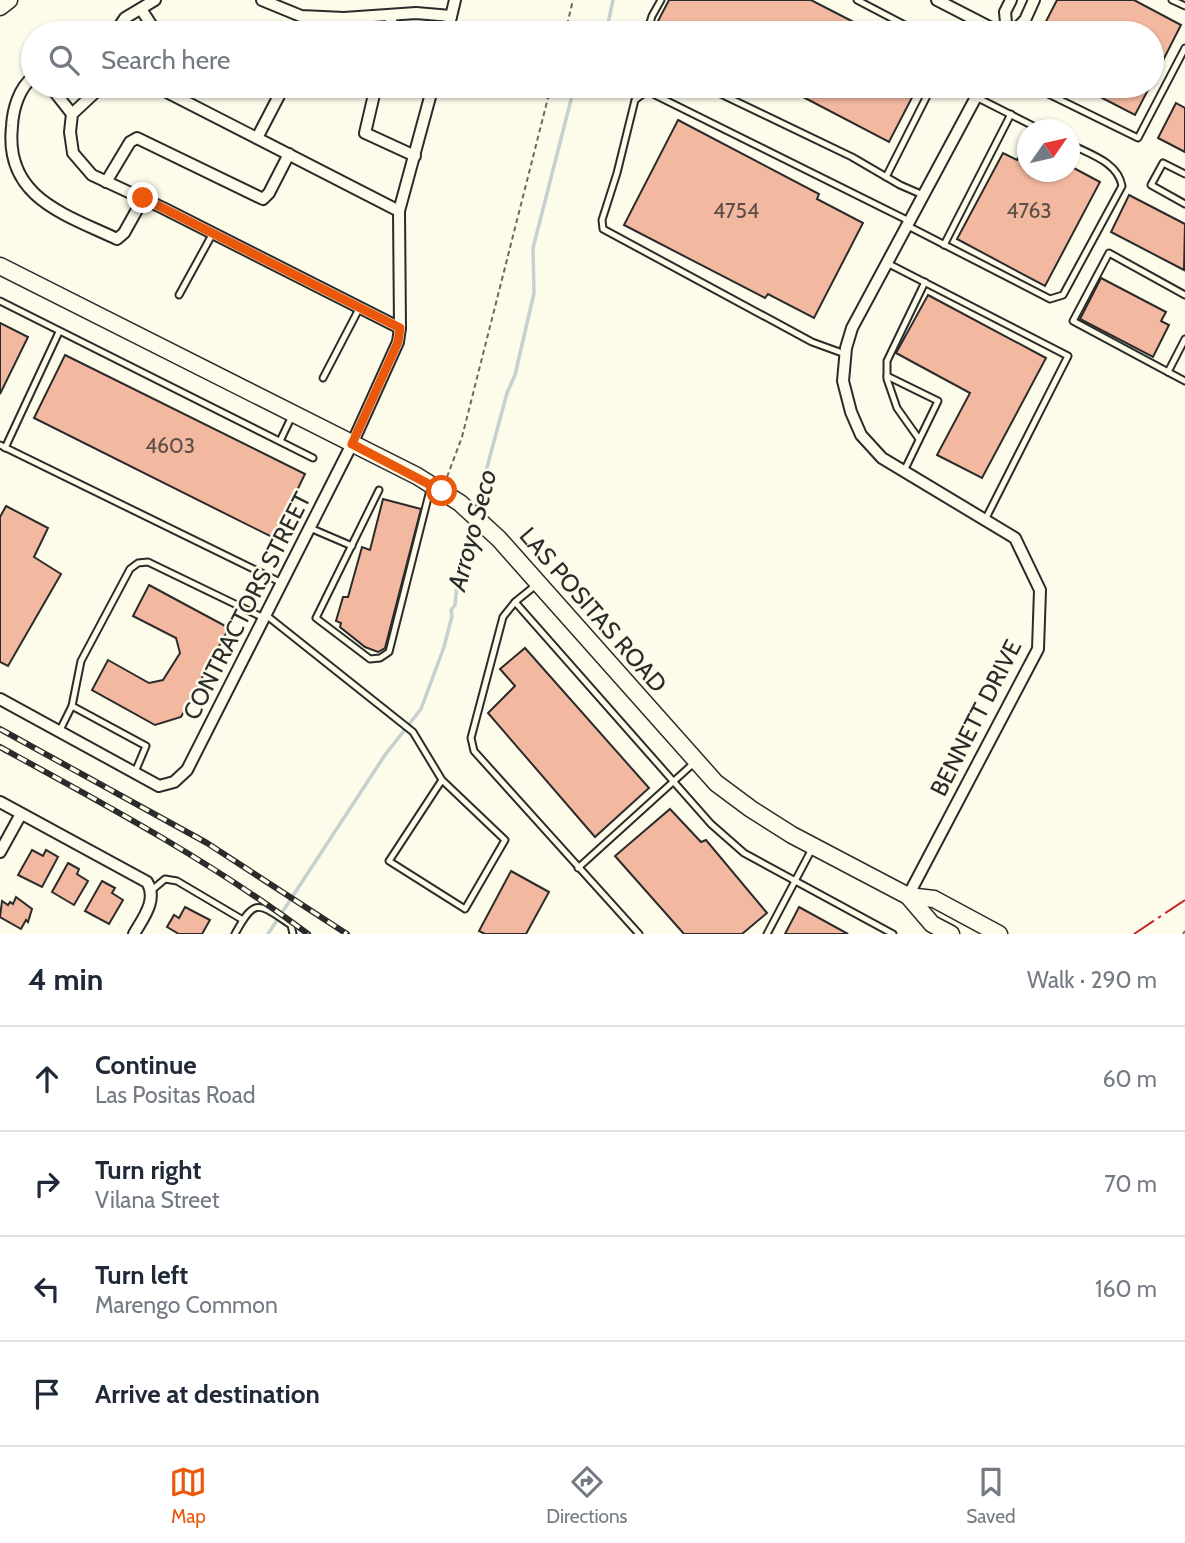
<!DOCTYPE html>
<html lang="en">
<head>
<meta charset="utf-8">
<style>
	body { margin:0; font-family:Cabin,sans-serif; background:#f6f6f7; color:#1f2937 }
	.compass { position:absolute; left:1017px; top:119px; width:63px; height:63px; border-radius:50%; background:#fff; box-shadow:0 2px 5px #0004; rotate:56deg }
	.stop { position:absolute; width:21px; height:21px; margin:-16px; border:5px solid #ea580c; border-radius:50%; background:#fff }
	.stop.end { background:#ea580c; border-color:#fff; box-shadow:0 2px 7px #0008 }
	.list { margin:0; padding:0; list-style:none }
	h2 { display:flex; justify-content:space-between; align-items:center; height:91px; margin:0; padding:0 28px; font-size:30px }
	h2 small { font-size:23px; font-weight:400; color:#747a83 }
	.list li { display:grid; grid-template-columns:46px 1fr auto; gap:21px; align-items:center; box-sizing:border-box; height:105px; padding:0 28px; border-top:2px solid #e0e1e3 }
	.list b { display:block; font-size:26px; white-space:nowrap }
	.list p { margin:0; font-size:23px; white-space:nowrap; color:#747a83 }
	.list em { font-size:23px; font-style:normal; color:#747a83 }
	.icon { flex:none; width:38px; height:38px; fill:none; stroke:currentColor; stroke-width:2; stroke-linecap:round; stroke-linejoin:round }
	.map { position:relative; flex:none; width:1185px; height:934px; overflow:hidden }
	.search { position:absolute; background:#fff; box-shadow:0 2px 5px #0004; left:21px; right:21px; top:21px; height:77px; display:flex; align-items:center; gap:18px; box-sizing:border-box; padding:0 24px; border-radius:38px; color:#747a83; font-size:26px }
	.sheet { height:511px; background:#fff }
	nav { display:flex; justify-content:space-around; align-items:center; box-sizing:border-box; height:98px; border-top:2px solid #e0e1e3; background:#fff; font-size:19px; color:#747a83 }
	nav a { display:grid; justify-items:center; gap:4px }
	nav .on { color:#ea580c }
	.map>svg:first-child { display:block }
</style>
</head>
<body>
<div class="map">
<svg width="1185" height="934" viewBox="0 0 1185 934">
	<rect width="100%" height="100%" fill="#fdfbea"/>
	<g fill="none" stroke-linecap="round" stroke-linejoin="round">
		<!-- stream -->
		<g stroke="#c7d0d0" stroke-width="3.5">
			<polyline points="606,33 613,0"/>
			<polyline points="475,512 507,393 515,375 534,293 533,248 574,88 577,86"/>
			<polyline points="268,934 385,755 421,709 444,647 452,616 451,610 455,605 458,576 472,523"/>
		</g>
	</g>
	<!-- building -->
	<g fill="#f2b8a0" stroke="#2b2b2b" stroke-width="2">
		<polygon points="669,0 811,0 875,33 682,33 658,21"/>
		<polygon points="1057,0 1134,0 1181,25 1152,82 1152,33 1040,33"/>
		<polygon points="782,86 918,86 889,142"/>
		<polygon points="1079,86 1150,86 1135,115"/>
		<polygon points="1176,103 1185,108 1185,152 1158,138"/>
		<polygon points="678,120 819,194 817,199 863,223 814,318 768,294 765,298 624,225"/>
		<polygon points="1026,143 1028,172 1070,172 1070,166 1100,182 1045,286 957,239 1003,153 1017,160"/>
		<polygon points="1129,195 1185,224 1184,270 1111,232"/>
		<polygon points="1101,278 1166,312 1161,321 1169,325 1153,357 1080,319"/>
		<polygon points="928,295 1046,358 982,478 937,455 970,393 896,353"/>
		<polygon points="0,323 28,337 0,394"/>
		<polygon points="65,355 305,474 274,538 34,418"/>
		<polygon points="383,499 421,509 385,648 378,652 365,647 340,627 341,623 336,621 343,597 348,597 362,547 370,550"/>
		<polygon points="6,506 48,528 34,557 61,574 8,666 0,662 0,517"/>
		<polygon points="149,585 229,628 181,717 155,725 92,690 108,660 149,683 163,680 180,653 176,638 133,616"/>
		<polygon points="525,648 649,788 595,837 488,713 515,686 500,669"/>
		<polygon points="670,809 701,842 706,840 767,913 742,934 684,934 615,856"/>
		<polygon points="32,850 43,856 46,850 58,857 42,887 18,875"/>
		<polygon points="68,863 79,869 77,874 88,881 74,905 52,892"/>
		<polygon points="511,871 549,892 526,934 485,934 479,931"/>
		<polygon points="102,881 115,888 112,893 123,900 109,924 85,911"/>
		<polygon points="16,897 32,909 28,922 26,920 21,929 0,917 2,901 8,905 10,902 13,904"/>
		<polygon points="185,907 210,920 202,934 179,934 167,927 174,915 179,918"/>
		<polygon points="799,907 848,934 785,934"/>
	</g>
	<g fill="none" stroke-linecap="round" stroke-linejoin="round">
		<defs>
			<g id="service">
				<polyline points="857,0 920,33"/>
				<polyline points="1172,0 1185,6"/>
				<polyline points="647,33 652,16 661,0"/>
				<polyline points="704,86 852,157 900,185 923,195"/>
				<polyline points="1032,86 1138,138 1185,48"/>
				<polyline points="976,97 1041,130"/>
				<polyline points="1185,174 1163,163 1151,185 1185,204"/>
				<polyline points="886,177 932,86"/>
				<path d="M908,226L1050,299L1063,295L1122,186C1118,162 1089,154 1070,144"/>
				<polyline points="944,245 1011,114"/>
				<polyline points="887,263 1068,356 985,520"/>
				<polyline points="179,295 213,233"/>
				<polyline points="1185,295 1109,253 1073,321 1168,372 1185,339"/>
				<polyline points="0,301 313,458"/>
				<polyline points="845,354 812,342 603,229 602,220 617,173 635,100 647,91 909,221"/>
				<polyline points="1168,372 1185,381"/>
				<polyline points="887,376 938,401 904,471"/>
				<polyline points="323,378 360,307"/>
				<polyline points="919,439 897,408 887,379 887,361 925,282"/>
				<polyline points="280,441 292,416"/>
				<polyline points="0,445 282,583"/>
				<polyline points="5,448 59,332"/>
				<polyline points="379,490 316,618 370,659 380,658 389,652 431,486"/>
				<polyline points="310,528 352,546"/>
				<polyline points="536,585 515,602 503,617 471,738 474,751 639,934"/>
				<polyline points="515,602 711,824 744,853 893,934"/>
				<polyline points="266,615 413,732 442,780 505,840 465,909 389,861 442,780"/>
				<polyline points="72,706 146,746 135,772"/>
				<polyline points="59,732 72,706 81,661 130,569 138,563 148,562 264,618"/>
				<polyline points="578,868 695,762"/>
				<polyline points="152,890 165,879 177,881 243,920"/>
				<path d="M235,934C255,897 258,903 291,925L293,934"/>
				<polyline points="767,934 813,847"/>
			</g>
			<g id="minor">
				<polyline points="262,0 301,16 344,18 416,13 451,16"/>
				<polyline points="937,0 1001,33"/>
				<polyline points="141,9 152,26 167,33"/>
				<polyline points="115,33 125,18 155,0"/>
				<polyline points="311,33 319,17"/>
				<polyline points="388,33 392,16"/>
				<polyline points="447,33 455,0"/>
				<polyline points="1007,33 1005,12 1011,0"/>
				<polyline points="1012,33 1025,20 1034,0"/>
				<path d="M33,77C19,88 13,109 12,126C4,197 64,214 117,239L124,233L143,199"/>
				<polyline points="50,86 72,114"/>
				<polyline points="102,86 72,114 70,132 73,153 92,175 163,208 400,328"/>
				<polyline points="155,86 399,211"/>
				<polyline points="376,86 365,133 415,156"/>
				<polyline points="257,138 284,86"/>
				<polyline points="106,182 130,142 137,138 263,199 269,193 289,154"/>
				<polyline points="0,699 159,786 174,782 187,770 352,444 398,342 400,328 399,211 433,86"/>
				<path d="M0,802L147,882C158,900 143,918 134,934"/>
				<polyline points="0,852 21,814"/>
				<polyline points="908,896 1038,649 1040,590 1015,538 882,458 861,435 851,412 843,381 846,348 852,328 982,86"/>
			</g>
			<g id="secondary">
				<polyline points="0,7 9,0"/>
				<polyline points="0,266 417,476 460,503 499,539 716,783 751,809 792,835 908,896 932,924 951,934"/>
				<polyline points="908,896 934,899 999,934"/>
			</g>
		</defs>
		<!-- service casing -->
		<use href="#service" stroke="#2b2b2b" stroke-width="9"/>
		<!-- minor casing -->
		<use href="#minor" stroke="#2b2b2b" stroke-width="14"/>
		<!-- secondary casing -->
		<use href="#secondary" stroke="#2b2b2b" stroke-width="19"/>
		<!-- path -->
		<g stroke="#6a6964" stroke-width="2" stroke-dasharray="5 3.5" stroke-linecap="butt">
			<polyline points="565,33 573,0"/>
			<polyline points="447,477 462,437 551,86"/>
			<polyline points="1183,934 1185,931"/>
		</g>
		<!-- service -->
		<use href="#service" stroke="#fdfbea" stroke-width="5"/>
		<!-- minor -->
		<use href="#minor" stroke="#fdfbea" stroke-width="10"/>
		<!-- secondary -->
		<use href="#secondary" stroke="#fdfbea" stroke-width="16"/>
		<defs>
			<g id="rail">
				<polyline points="0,729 207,843 347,934"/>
				<path d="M0,747C106,805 212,862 308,934"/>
			</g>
		</defs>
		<!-- rail casing -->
		<use href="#rail" stroke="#2b2b2b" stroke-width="6"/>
		<!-- rail -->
		<use href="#rail" stroke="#fdfbea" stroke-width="3.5" stroke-dasharray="10" stroke-linecap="butt"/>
		<!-- power -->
		<polyline stroke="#c62828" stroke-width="2" stroke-dasharray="24 5 3.5 5" stroke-linecap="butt" points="1134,934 1185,900"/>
	</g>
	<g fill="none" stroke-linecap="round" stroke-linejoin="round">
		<!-- route -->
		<polyline stroke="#ea580c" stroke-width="9" points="143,198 400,328 398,342 352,444 442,491"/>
	</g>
	<g text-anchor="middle" stroke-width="5" stroke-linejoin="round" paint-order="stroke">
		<!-- number labels -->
		<g font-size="21" fill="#5d4e48">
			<text x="736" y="218">4754</text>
			<text x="1029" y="218">4763</text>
			<text x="170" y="453">4603</text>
		</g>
		<!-- street labels -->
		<g font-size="24" fill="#2b2b2b" stroke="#fdfbea">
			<text transform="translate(247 606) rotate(-63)" y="8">CONTRACTORS STREET</text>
			<text transform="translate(593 610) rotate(49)" y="8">LAS POSITAS ROAD</text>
			<text transform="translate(976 718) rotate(-63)" y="8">BENNETT DRIVE</text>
		</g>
		<!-- water labels -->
		<g font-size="26" font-style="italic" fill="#2b2b2b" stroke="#fdfbea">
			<text transform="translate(472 530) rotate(-75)" y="9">Arroyo Seco</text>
		</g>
	</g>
</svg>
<svg class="compass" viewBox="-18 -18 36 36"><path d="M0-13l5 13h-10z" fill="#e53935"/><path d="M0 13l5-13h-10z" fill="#747a83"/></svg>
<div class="stop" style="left:442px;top:491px"></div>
<div class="stop end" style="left:143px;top:198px"></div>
<div class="search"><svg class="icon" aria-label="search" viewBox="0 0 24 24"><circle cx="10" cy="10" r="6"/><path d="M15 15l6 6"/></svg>Search here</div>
</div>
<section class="sheet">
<h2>4 min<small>Walk · 290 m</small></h2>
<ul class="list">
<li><svg class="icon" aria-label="ahead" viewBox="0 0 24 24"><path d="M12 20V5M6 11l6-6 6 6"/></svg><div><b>Continue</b><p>Las Positas Road</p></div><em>60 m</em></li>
<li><svg class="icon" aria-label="right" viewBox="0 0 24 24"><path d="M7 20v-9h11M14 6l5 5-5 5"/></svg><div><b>Turn right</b><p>Vilana Street</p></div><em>70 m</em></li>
<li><svg class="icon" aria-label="left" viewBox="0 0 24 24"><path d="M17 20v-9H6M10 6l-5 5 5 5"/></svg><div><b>Turn left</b><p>Marengo Common</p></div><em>160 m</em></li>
<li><svg class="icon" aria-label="arrive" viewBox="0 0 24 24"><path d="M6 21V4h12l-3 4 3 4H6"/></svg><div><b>Arrive at destination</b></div></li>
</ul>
</section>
<nav>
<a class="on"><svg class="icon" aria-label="map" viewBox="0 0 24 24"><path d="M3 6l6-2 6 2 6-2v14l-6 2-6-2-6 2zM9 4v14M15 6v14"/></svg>Map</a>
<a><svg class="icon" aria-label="directions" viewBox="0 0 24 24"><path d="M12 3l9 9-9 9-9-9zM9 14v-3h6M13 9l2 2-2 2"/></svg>Directions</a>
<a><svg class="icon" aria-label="saved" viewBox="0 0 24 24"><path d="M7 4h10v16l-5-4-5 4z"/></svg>Saved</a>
</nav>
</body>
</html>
